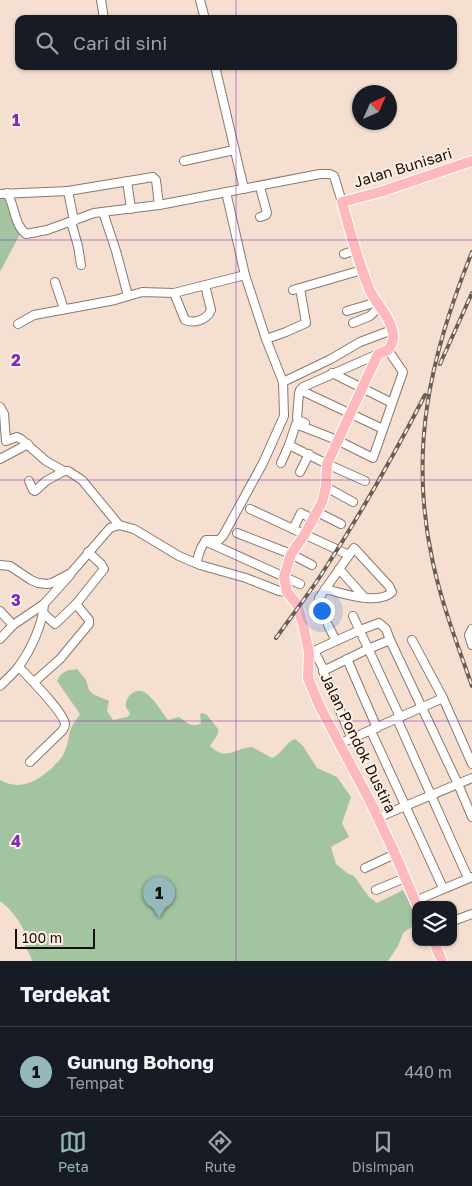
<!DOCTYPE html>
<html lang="id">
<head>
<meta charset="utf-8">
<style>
	body { margin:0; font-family:"Golos Text",sans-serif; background:#20242c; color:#f1f3f6 }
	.controls { position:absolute; right:15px; bottom:15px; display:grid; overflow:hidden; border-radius:10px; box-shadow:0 1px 4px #0004 }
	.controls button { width:45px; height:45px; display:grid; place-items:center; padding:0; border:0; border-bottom:1px solid #363941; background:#171b24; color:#f1f3f6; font:25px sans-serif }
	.compass { position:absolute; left:352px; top:85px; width:45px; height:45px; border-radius:50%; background:#171b24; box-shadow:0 1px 4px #0004; rotate:45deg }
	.scale { position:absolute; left:15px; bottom:12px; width:80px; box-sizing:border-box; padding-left:5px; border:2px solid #150e0a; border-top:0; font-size:14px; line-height:18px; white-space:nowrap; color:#150e0a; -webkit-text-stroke:4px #ffeee2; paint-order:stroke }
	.you { position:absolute; left:321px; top:610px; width:18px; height:18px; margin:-12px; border:4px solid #fff; border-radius:50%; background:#1a73e8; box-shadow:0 0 0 8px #1a73e833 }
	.badge { display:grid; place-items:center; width:32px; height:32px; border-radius:50%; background:#95b8bb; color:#111; font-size:16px; font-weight:700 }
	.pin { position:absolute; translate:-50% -41px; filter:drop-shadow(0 1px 2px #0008) }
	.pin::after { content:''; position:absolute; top:26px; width:18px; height:15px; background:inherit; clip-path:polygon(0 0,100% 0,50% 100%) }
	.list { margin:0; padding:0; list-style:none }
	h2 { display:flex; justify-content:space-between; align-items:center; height:65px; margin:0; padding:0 20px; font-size:21px }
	h2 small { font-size:16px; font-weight:400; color:#9ea1a6 }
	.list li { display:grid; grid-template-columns:32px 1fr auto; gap:15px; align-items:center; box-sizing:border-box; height:90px; padding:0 20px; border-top:1px solid #363941 }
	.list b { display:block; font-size:19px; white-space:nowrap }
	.list p { margin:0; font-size:16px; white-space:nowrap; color:#9ea1a6 }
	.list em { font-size:16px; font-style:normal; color:#9ea1a6 }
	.icon { flex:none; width:28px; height:28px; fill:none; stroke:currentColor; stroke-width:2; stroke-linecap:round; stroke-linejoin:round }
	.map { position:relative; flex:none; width:472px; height:961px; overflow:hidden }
	.search { position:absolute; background:#171b24; box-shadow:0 1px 4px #0004; left:15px; right:15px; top:15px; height:55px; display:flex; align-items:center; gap:12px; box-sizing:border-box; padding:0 18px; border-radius:10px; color:#9ea1a6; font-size:19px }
	.sheet { height:155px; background:#171b24 }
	nav { display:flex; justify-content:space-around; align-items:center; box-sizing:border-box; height:70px; border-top:1px solid #363941; background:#171b24; font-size:14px; color:#9ea1a6 }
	nav a { display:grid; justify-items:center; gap:2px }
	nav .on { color:#95b8bb }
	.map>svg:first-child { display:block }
</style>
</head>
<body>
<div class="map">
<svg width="472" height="961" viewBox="0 0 472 961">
	<rect width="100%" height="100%" fill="#f5dfd1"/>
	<!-- green -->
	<g fill="#a3c4a1">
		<polygon points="0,192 13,213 20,234 0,272"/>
		<path d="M77,669L86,680L89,690L93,694L109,701L107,711L113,720L127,717L130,714C129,711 127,709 126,707C124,697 136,687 144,692C154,698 161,711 168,720L179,717C186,722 193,729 201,723L200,714L202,713L207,715L218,729V734L210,746C227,762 233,748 252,747L272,758C282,754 286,742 295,739L303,746L317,768L337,777L351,797L342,823L349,837L331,847L336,864L347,873L354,876L369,897L377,903L403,890L416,913V924L403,933L398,946L388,961H32C31,954 25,949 24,942C23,939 25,937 25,934C22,923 9,907 0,901V780C20,791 36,782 52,768C56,763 62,759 64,753C68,746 68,738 70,731C72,725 77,719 80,714L57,681C61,671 68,670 77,669Z"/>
	</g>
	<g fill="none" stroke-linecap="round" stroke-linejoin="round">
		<defs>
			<g id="minor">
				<polyline points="101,0 104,19"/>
				<polyline points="200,0 205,19"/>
				<polyline points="215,66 244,189"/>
				<polyline points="184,161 234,150"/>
				<polyline points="127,181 131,209"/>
				<polyline points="68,191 74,221"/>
				<path d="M7,193C15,205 14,225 26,234L47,230L94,213L159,205L320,174H330L334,176L342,202"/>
				<polyline points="0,194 68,191 153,177 156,180 159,205"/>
				<polyline points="103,212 116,251 128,296"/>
				<polyline points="260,217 266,215 267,213 260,187"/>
				<polyline points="71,222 78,246 81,265"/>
				<polyline points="344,254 356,250"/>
				<polyline points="55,282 64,309"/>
				<polyline points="293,290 362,270"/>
				<path d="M174,293L185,320C194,324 207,320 211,310L205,285"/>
				<polyline points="347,311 377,302"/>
				<polyline points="353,323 370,316 379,307"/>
				<polyline points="18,324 34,315 115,300 142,292 174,293 245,275"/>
				<polyline points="266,339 286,332 306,323 300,288"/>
				<polyline points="332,373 392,403"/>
				<polyline points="283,382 331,359 360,342 392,330"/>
				<polyline points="300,390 383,429"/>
				<polyline points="0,407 4,414 6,441 17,437 21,439 46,461 64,471 68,471 82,480 119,525"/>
				<polyline points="305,423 298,420 297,418 299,393 303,387 378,354"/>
				<polyline points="289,445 327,464 365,481"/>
				<polyline points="0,459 28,444"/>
				<polyline points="281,463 289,445 296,424 337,440 373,458 403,372 388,350"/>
				<polyline points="300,472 309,454"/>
				<polyline points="29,481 33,490 35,491 46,481 64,471"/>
				<polyline points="326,487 353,502"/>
				<polyline points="250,509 349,555"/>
				<polyline points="317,512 341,524"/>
				<polyline points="293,529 301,513 314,520"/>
				<polyline points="237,533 291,554 312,565"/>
				<polyline points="205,541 300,584"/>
				<polyline points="196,563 201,548 206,540 219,540 223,536 263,463 284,416 283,382 266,339 245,275 226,192"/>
				<polyline points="0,565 10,566 31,580 38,583 47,584 52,583 71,573 110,528 119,525 134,529 179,556 200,565 246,578 279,591 287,592"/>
				<polyline points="339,569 365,598"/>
				<path d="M319,598L354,548L389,586L392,592C378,606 342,593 325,589"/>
				<polyline points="0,611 13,625"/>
				<polyline points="43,613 55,624 76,604"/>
				<polyline points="353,616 400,717"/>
				<polyline points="328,625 336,641"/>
				<polyline points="472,629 469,635 472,645"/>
				<polyline points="0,639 13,625 44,604 70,575"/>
				<polyline points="412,640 443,698 472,764"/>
				<polyline points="347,659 377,728"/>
				<path d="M19,667C29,678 63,711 65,724C65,728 64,728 62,731L30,762"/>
				<polyline points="324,670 314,651 360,630 379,623 386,629 390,640"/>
				<polyline points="34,682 60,659 89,624 89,620 76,604 104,569 101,564 88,552"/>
				<path d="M0,686C6,680 14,673 19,666C31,650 43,623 44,604"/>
				<polyline points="397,719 468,878"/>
				<polyline points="371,731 443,888"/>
				<polyline points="352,739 323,671 368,649 390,640 458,784 472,817"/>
				<polyline points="339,744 443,698"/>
				<polyline points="377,818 472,778"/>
				<polyline points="365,868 395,854"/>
				<polyline points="376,890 405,878"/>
				<polyline points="415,901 472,877"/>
				<polyline points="453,921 472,914"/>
			</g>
			<g id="major">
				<path d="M417,905L395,854L370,801L320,707L308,678L309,653L303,624L297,604L287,592L284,577L291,554L305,534L322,502L326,487L327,464L378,354L388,350C391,346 394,340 393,335C392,319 377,305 370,291C358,262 350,232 342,202L380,192L472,161"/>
				<polyline points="434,942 442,961"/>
			</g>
		</defs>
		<!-- minor casing -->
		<use href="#minor" stroke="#8c786c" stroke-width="10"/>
		<!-- major casing -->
		<use href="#major" stroke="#fff" stroke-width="12"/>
		<!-- minor -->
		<use href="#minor" stroke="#fff" stroke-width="8"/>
		<!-- major -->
		<use href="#major" stroke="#feb9bd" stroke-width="10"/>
		<defs>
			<g id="rail">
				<path d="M472,252C430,356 408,451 433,563C442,605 458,646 472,686"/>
				<polyline points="440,364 472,293"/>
				<path d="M276,638C291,617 307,596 321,575C359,517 393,457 425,395"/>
			</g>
		</defs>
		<!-- rail casing -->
		<use href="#rail" stroke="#695d55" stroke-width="4"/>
		<!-- rail -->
		<use href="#rail" stroke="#ffeee2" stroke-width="2" stroke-dasharray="5.5" stroke-linecap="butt"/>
	</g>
	<!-- grid -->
	<path fill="none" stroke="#7b2cbf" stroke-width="1" stroke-opacity="0.55" d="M236,0V19M236,66V961M0,240H472M0,480H472M0,721H472"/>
	<g text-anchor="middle" stroke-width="4" stroke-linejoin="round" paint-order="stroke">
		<!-- street labels -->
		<g font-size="15" fill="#150e0a" stroke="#ffeee2">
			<text transform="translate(403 168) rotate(-17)" y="5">Jalan Bunisari</text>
			<text transform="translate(358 743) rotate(64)" y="5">Jalan Pondok Dustira</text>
		</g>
	</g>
	<g font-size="16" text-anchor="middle" font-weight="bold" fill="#7b2cbf" stroke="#ffeee2" stroke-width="4" stroke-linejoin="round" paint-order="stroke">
		<text x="16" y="126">1</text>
		<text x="16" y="366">2</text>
		<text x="16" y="606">3</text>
		<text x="16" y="847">4</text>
	</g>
</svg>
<div class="controls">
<button><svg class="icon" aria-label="layers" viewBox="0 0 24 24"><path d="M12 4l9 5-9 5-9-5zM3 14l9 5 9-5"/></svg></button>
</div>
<svg class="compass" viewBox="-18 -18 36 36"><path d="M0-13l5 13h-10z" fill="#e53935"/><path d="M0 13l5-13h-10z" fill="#9ea1a6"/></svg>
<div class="scale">100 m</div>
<div class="you"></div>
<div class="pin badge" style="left:159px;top:918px">1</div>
<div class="search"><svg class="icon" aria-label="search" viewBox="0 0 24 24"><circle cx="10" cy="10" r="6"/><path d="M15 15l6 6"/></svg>Cari di sini</div>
</div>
<section class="sheet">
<h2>Terdekat<small></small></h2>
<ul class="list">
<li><span class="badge">1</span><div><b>Gunung Bohong</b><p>Tempat</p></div><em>440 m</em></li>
</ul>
</section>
<nav>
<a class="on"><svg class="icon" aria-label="map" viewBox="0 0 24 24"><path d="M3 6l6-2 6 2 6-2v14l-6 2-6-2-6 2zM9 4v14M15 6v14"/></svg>Peta</a>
<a><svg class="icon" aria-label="directions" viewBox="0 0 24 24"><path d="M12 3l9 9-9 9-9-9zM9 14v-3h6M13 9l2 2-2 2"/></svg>Rute</a>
<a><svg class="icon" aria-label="saved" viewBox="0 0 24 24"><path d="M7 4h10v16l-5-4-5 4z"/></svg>Disimpan</a>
</nav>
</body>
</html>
